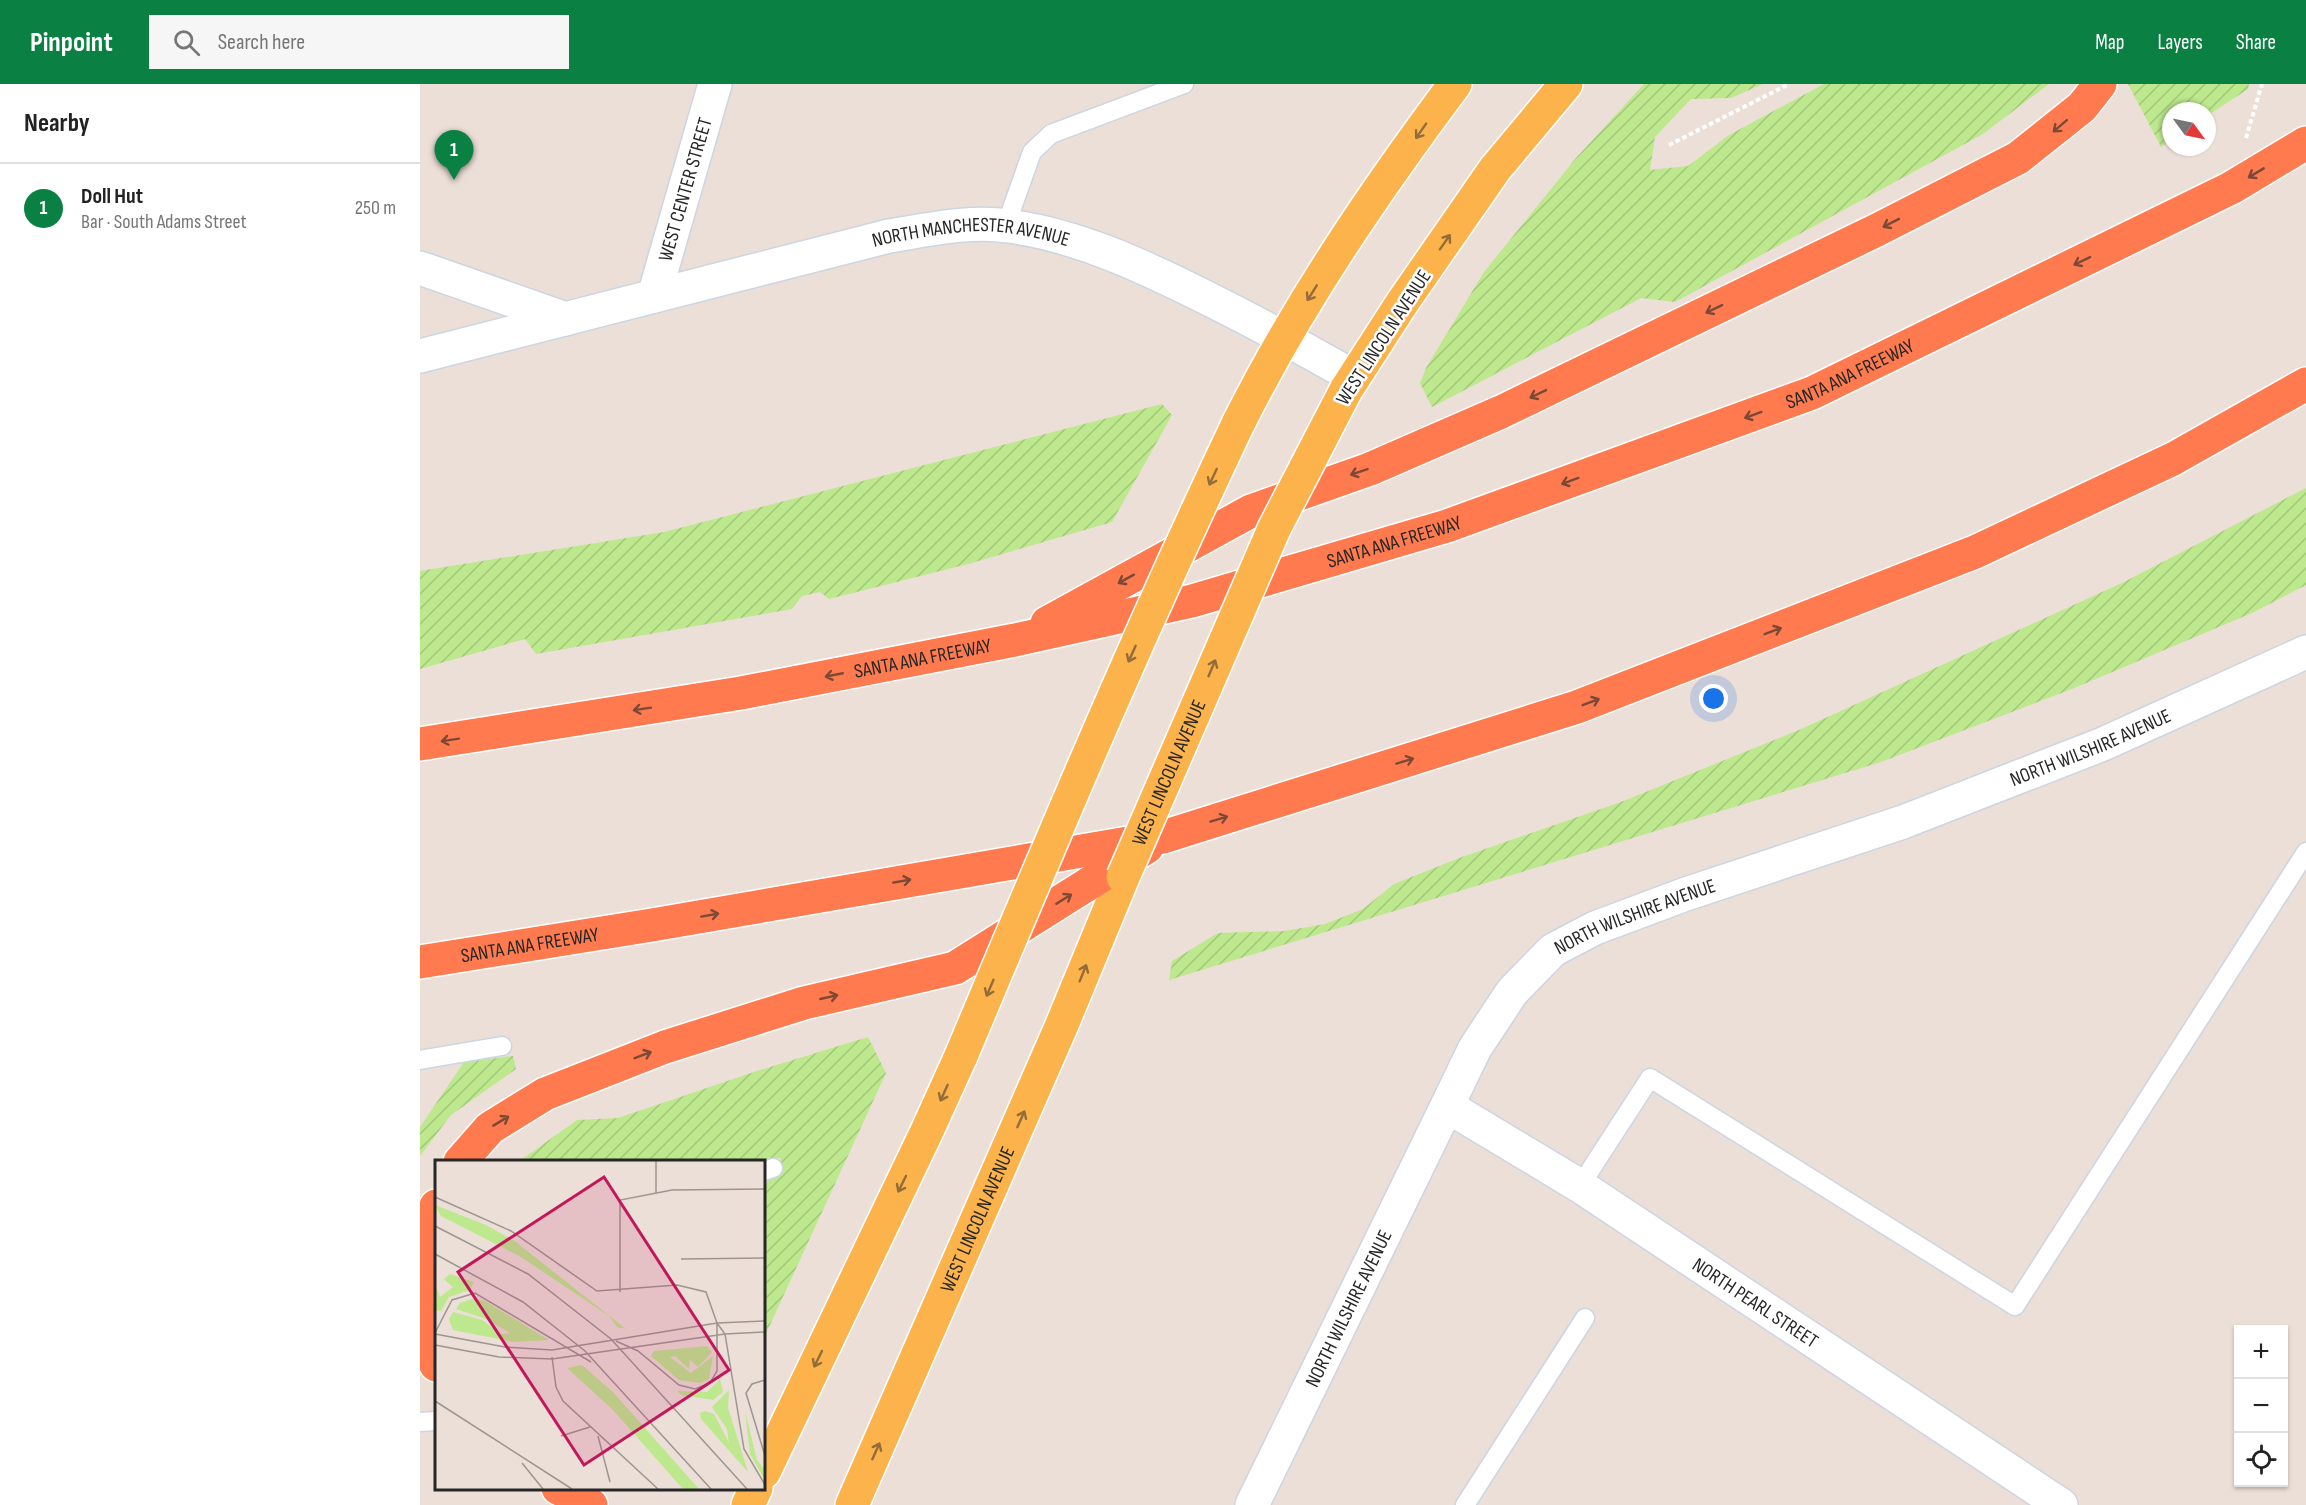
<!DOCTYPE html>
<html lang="en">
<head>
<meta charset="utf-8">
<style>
	body { margin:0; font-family:"Sofia Sans Condensed",sans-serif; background:#f6f6f6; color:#222 }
	.controls { position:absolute; right:18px; bottom:18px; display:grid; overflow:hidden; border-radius:0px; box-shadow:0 2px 4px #0004 }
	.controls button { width:54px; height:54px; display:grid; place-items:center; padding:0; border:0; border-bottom:2px solid #e0e0e0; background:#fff; color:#222; font:30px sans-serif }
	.compass { position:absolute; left:1742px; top:18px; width:54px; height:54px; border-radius:50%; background:#fff; box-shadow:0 2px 4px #0004; rotate:123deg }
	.you { position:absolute; left:1294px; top:615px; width:21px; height:21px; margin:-15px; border:4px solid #fff; border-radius:50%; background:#1a73e8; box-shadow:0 0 0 9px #1a73e833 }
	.badge { display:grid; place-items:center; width:39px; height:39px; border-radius:50%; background:#0b8043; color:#fff; font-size:20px; font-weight:700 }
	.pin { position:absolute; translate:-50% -50px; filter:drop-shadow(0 2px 3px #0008) }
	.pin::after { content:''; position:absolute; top:32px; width:21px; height:18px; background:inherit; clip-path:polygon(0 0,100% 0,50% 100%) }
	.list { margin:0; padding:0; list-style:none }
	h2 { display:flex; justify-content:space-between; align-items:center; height:78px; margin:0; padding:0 24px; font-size:26px }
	h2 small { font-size:20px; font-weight:400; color:#767676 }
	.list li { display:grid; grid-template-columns:39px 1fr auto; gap:18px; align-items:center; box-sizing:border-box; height:90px; padding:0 24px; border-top:2px solid #e0e0e0 }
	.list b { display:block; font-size:22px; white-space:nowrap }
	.list p { margin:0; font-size:20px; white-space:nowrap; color:#767676 }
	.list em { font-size:20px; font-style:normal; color:#767676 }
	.icon { flex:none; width:33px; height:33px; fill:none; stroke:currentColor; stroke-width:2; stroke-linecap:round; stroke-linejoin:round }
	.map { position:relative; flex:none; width:1886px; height:1421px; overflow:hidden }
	header { display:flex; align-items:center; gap:36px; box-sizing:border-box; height:84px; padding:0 30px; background:#0b8043; color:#fff }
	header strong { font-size:28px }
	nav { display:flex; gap:33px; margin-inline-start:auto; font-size:21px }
	.search { width:420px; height:54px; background:#f6f6f6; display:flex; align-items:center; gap:15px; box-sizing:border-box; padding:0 21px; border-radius:0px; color:#767676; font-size:22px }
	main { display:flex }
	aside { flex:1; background:#fff }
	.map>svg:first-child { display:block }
</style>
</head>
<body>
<header>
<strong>Pinpoint</strong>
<div class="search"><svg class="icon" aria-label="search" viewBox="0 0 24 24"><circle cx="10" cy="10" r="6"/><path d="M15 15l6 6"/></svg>Search here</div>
<nav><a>Map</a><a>Layers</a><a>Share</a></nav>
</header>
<main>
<aside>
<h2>Nearby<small></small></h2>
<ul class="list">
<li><span class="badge">1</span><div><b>Doll Hut</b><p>Bar · South Adams Street</p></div><em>250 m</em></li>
</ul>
</aside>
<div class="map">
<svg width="1886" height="1421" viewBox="0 0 1886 1421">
	<defs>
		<pattern id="garden-furrows" width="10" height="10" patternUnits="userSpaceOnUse" patternTransform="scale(1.5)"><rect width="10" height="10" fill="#bde88d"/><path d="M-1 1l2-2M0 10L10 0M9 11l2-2" fill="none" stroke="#a2c77a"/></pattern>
	</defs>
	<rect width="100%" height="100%" fill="#ecdfd7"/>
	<!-- garden -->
	<g fill="url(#garden-furrows)">
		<polygon points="1224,0 1343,0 1311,14 1271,15 1235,53 1230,86 1268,82 1309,51 1404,0 1629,0 1563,50 1255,218 1221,214 1012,323 1000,299 1006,284 1064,188 1156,74"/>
		<polygon points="1708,0 1829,0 1828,5 1787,32 1787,27 1751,27 1751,56 1741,63"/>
		<polygon points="742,320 752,331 692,438 548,480 409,515 400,508 382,512 372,525 116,570 105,555 0,585 0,487 244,448"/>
		<polygon points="1886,404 1886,501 1832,529 1652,605 1461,678 749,896 752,877 798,849 864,847 905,840 943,825 974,800 1042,773 1201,718 1379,646 1704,498"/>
		<polygon points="448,953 466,989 344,1254 344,1104 361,1074 308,1078 98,1078 157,1036 198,1034 340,986"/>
		<polygon points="93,972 96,985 31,1031 0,1072 0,1043 44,978"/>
	</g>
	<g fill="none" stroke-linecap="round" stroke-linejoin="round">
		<defs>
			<g id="lane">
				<polyline points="586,141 612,68 631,50 764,0"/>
				<polyline points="0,976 82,962"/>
				<polyline points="344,1087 353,1084"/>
				<polyline points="1160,1102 1230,994 1595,1222 1886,768"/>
				<polyline points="0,1338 16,1337"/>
				<polyline points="1045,1421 1165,1234"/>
			</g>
			<g id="street">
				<polyline points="0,184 146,235"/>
				<path id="s1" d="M234,212L295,0"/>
				<path id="s2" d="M832,1421L1027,1022L1160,1102L1641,1421"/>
			</g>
			<g id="secondary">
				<path id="s3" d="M0,272L469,152C507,146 550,136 588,142C657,151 723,182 785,213C835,238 885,265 934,293"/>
				<path id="s4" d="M1027,1022L1055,964L1092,908L1133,866L1175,844L1266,810L1483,738L1683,660L1886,568"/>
			</g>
			<g id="primary">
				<polyline points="926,306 982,219 1075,85 1146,0"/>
				<path d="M818,340C878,220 955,107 1035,0"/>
				<polyline points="344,1388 507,1047 541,972"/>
				<polyline points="328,1421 336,1404"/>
				<path id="s5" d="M432,1421L641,943L703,793"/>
			</g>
			<g id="highway">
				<polyline points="627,539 831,427 950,385 1081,328 1457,146 1598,74 1662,23 1680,0"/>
				<path id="s6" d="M0,660L321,609L595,556L772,517L1027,442L1392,309L1811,104L1886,59"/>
				<path id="s7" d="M0,878L232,841L743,753L1157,623L1555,468L1753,375L1886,300"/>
				<polyline points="40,1078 70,1044 125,1010 245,963 384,919 535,884 727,763"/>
				<path d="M16,1122C13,1131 7,1142 4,1152C0,1187 0,1250 16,1281"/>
				<polyline points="138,1404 171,1421"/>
			</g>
		</defs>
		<!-- lane casing -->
		<use href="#lane" stroke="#ccd5e2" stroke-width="21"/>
		<!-- street casing -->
		<use href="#street" stroke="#ccd5e2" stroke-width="36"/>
		<!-- secondary casing -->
		<use href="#secondary" stroke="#ccd5e2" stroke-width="36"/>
		<!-- primary casing -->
		<use href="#primary" stroke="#fff" stroke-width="36"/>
		<!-- highway casing -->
		<use href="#highway" stroke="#fff" stroke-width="36"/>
		<!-- path -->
		<g stroke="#fff" stroke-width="4" stroke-dasharray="4.5 3" stroke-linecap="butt">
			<polyline points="1826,54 1842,0"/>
			<polyline points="1249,61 1369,0"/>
		</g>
		<!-- lane -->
		<use href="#lane" stroke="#fff" stroke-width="18"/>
		<!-- street -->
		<use href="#street" stroke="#fff" stroke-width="33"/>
		<!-- secondary -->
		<use href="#secondary" stroke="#fff" stroke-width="33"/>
		<!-- primary -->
		<use href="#primary" stroke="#fdb34b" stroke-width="33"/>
		<!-- highway -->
		<use href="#highway" stroke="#ff7b4f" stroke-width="33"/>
		<defs>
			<g id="primary-bridge">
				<path id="s8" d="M703,793L854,445L926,306"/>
				<path d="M541,972C630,760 719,548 818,340"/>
			</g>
		</defs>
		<!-- primary-bridge casing -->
		<use href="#primary-bridge" stroke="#fff" stroke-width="36" stroke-linecap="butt"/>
		<!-- primary-bridge -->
		<use href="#primary-bridge" stroke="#fdb34b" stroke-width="33"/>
	</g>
	<!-- one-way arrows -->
	<defs><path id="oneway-shaft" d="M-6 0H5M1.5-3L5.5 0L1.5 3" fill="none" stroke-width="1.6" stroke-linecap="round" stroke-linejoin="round" transform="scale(1.5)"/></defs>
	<g stroke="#7d4937">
		<use href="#oneway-shaft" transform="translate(1640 42) rotate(139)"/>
		<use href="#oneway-shaft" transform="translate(1836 89) rotate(149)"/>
		<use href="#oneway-shaft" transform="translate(1471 139) rotate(153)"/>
		<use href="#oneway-shaft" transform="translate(1662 177) rotate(154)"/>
		<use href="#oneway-shaft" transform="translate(1294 225) rotate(154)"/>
		<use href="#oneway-shaft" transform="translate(1118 310) rotate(154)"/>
		<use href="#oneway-shaft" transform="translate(1333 331) rotate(160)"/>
		<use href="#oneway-shaft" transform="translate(939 388) rotate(161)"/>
		<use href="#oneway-shaft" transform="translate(1150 397) rotate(160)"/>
		<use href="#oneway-shaft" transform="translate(706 495) rotate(151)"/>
		<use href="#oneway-shaft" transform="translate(1353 547) rotate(-21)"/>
		<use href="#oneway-shaft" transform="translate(414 591) rotate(169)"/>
		<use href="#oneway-shaft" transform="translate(1171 618) rotate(-21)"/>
		<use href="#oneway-shaft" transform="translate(222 625) rotate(171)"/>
		<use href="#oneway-shaft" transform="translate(30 656) rotate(171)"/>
		<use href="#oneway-shaft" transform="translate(985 677) rotate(-17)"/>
		<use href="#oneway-shaft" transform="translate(799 735) rotate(-17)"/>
		<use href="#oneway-shaft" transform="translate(482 797) rotate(-10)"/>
		<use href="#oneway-shaft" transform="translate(644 815) rotate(-32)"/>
		<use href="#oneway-shaft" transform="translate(290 831) rotate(-10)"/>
		<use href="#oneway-shaft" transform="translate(409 913) rotate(-13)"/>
		<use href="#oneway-shaft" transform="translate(223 971) rotate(-21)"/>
		<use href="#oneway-shaft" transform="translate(81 1037) rotate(-31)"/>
	</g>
	<g stroke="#926d39">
		<use href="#oneway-shaft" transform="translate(1001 47) rotate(125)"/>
		<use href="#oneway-shaft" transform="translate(1025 158) rotate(-55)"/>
		<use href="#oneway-shaft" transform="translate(892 209) rotate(122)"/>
		<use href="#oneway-shaft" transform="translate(793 393) rotate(115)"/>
		<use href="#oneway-shaft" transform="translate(712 570) rotate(114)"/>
		<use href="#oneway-shaft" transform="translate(792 584) rotate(-67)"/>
		<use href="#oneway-shaft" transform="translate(663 889) rotate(-68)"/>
		<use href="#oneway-shaft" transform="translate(570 904) rotate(113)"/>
		<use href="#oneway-shaft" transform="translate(524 1009) rotate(114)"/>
		<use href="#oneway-shaft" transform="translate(601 1035) rotate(-66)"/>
		<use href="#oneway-shaft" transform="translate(482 1100) rotate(116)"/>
		<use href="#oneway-shaft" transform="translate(398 1275) rotate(116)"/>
		<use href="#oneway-shaft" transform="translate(456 1367) rotate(-66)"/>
	</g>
	<g text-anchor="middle" stroke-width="5" stroke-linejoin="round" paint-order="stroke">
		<!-- street labels -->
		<g font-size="20" fill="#272727" stroke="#fff">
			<text dy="7" stroke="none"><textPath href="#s1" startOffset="111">WEST CENTER STREET</textPath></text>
			<text dy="7" stroke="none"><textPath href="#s3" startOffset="567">NORTH MANCHESTER AVENUE</textPath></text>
			<text transform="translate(963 253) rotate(-57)" y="7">WEST LINCOLN AVENUE</text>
			<text dy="7" stroke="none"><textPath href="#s6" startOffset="1482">SANTA ANA FREEWAY</textPath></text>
			<text dy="7" stroke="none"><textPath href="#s6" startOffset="996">SANTA ANA FREEWAY</textPath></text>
			<text dy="7" stroke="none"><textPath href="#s6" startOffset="510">SANTA ANA FREEWAY</textPath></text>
			<text dy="7" stroke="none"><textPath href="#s4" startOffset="765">NORTH WILSHIRE AVENUE</textPath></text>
			<text dy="7" stroke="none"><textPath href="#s8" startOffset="114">WEST LINCOLN AVENUE</textPath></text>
			<text dy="7" stroke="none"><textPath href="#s4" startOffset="279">NORTH WILSHIRE AVENUE</textPath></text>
			<text dy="7" stroke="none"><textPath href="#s7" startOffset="111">SANTA ANA FREEWAY</textPath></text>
			<text dy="7" stroke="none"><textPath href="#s5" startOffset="312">WEST LINCOLN AVENUE</textPath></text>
			<text dy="7" stroke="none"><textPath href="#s2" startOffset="810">NORTH PEARL STREET</textPath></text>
			<text dy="7" stroke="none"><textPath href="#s2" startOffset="219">NORTH WILSHIRE AVENUE</textPath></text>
		</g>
	</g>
	<!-- overview -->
	<g transform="translate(15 1076)">
		<rect width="330" height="330" fill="#ecdfd7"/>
		<path d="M0,45L51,65L81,82L191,169L182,167L174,156L86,97L6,56ZM15,114L39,122L35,130L14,137L6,151L0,150V124L5,137L18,127L9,119ZM40,138L50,141L114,180L79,182L18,170L14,159L18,152L47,160L66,174L75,173L51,159L21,149L25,143ZM272,186L277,192L263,207L255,200L254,209L240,196L235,197L256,213L278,196L274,219L265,223L244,220L216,196L219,191ZM147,205L178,232L264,329H248L178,250L132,208ZM285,219L288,232L278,240L246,235L242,231L272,232ZM294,230L293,248L313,312L266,259L265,253L270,251L279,254L294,283L292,269L277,247ZM310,251L322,300L330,310V320L315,294Z" fill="#bde88d"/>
		<path fill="none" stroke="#9d9591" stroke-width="1.5" d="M221,1V33M0,37L76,71L162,131L242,125L271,132L282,163M0,66L93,114L176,179L312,329M0,94L88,142L150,191L276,329M246,99L330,98M185,132V40L237,30L330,29M282,163L290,174L309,289L330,325M0,173L17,140L40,133L156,202M0,174L70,187L117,190L282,163L330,161M181,181L203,191L244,225L260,229L275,223L282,211V163M0,185L64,197L117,199L290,174L330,172M117,197L121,227L128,241L223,329M330,220L317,224L311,233L330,296M0,241L137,329M126,276L155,267M163,276L175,322M87,303L108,329"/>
		<path fill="#c2185b" fill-opacity="0.15" stroke="#c2185b" stroke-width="3" d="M169,17L294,210L149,305L23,112Z"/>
		<rect width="330" height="330" fill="none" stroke="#272727" stroke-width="3"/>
	</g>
</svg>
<div class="controls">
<button>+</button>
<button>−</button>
<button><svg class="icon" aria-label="locate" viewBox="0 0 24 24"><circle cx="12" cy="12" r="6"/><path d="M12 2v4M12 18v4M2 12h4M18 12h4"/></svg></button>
</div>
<svg class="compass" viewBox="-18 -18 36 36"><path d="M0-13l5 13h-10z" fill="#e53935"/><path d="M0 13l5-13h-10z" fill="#767676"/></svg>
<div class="you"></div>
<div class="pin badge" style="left:34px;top:96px">1</div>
</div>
</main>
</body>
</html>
